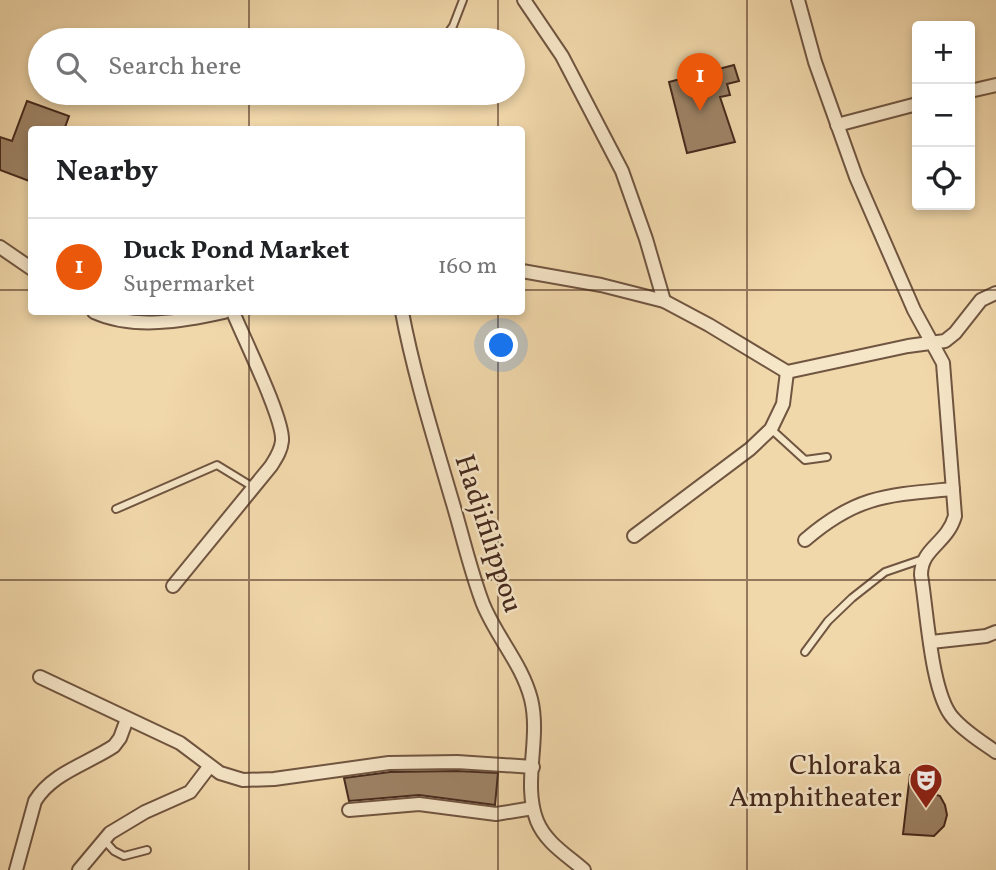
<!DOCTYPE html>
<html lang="en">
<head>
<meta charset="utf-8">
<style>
	body { margin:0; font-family:Vollkorn,serif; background:#f6f6f6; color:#202124 }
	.controls { position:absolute; right:21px; top:21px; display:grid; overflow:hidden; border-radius:7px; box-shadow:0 4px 10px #0003 }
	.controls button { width:63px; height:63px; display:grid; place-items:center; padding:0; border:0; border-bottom:2px solid #e0e0e0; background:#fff; color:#202124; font:35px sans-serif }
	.you { position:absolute; left:502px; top:346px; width:24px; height:24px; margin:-18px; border:5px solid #fff; border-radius:50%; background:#1a73e8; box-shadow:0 0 0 10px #1a73e833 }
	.badge { display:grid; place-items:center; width:46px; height:46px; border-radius:50%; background:#ea580c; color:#fff; font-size:23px; font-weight:700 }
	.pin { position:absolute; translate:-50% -58px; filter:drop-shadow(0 2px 4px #0008) }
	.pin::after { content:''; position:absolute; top:37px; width:24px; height:21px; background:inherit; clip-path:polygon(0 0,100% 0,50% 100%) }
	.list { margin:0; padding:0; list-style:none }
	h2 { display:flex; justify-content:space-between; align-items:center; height:91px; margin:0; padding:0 28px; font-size:30px }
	h2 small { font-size:23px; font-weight:400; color:#757577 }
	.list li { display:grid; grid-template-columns:46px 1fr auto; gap:21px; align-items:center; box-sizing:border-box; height:98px; padding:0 28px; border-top:2px solid #e0e0e0 }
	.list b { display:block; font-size:26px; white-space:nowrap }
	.list p { margin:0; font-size:23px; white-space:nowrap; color:#757577 }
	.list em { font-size:23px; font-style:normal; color:#757577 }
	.icon { flex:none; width:38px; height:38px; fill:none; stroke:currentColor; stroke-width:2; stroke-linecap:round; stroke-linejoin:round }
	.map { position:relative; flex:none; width:996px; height:870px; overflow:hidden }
	.search { position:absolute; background:#fff; box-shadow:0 4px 10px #0003; left:28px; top:28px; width:497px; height:77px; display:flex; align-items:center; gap:18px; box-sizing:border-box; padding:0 24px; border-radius:38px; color:#757577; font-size:26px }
	.panel { position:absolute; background:#fff; box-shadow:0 4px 10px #0003; left:28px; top:126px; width:497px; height:189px; border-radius:7px }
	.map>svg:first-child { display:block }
</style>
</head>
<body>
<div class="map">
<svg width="996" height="870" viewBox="0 0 996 870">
	<rect width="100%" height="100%" fill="#f1d8ab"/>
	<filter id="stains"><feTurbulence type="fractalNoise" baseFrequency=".00286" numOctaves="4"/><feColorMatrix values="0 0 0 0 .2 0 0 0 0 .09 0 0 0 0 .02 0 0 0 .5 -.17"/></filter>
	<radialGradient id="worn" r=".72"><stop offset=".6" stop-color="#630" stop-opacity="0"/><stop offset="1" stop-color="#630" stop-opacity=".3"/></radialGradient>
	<!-- building -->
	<g fill="#9e8467" stroke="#45291d" stroke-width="2">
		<polygon points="734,65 739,81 727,84 730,95 720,97 735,142 687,153 669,82"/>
		<polygon points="27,101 69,116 64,130 32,130 32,182 0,170 0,137 12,141"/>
		<polygon points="457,771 498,773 495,805 419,795 349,801 344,778 390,772"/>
		<polygon points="910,774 918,795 931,793 940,796 945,805 947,815 944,826 934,836 903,834"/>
	</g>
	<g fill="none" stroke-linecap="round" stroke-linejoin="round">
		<defs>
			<g id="service">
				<polyline points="443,40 453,26 463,0"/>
				<polyline points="771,429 805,460 827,457"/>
				<polyline points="116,509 217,465 253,487"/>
				<polyline points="805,652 828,621 852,598 885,572 923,559"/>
				<polyline points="104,840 114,851 124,856 147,850"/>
			</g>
			<g id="minor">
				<polyline points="524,0 562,56 622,171 646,239 664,301"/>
				<path d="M798,0L815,62L856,177L914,310L943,363L955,516C947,544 921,548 921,575C927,610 931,694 953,718C965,732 982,742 996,752"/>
				<polyline points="970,91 996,85"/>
				<polyline points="837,125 917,104"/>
				<polyline points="0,247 32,269"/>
				<polyline points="522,271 601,285 664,301 709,325 787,372 908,346 945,341 955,333 981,300 996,293"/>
				<path d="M94,312C133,330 184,321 224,312"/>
				<path d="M402,312C414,375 433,435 451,497C462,533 470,570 483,604C497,638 522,664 531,699C541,739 522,783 537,821C546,843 567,855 584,870"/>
				<polyline points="634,536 750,449 771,429 783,404 787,372"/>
				<path d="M805,540C857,495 888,495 953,489"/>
				<path d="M173,586L271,466C276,458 281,451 282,441C284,419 243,337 233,312"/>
				<polyline points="931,642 986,636 996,632"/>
				<polyline points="40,677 180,743 220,773 243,780 274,779 389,763 457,762 533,767"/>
				<polyline points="349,810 419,804 496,814 533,808"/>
				<path d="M16,870L35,801C52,773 87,764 114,746L120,738L127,719"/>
				<polyline points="79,870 110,833 145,812 190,792 209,767"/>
			</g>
		</defs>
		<!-- service casing -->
		<use href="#service" stroke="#705540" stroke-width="10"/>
		<!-- minor casing -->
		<use href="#minor" stroke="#705540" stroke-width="16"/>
		<!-- service -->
		<use href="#service" stroke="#f6e6c8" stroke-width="6"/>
		<!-- minor -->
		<use href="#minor" stroke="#f6e6c8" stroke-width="12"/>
	</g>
	<!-- grid -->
	<path fill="none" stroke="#45291d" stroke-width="2" stroke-opacity="0.55" d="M249,0V40M498,0V40M747,0V870M249,93V130M498,93V130M0,290H32M522,290H996M249,312V870M498,312V870M0,580H996"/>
	<!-- icons -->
	<defs>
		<symbol id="theatre-pin" viewBox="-11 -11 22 30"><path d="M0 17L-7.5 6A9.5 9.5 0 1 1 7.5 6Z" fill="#8f2418" stroke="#f6e6c8"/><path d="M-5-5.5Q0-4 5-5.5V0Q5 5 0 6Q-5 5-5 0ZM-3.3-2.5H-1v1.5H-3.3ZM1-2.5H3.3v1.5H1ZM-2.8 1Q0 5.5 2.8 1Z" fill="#fff"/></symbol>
	</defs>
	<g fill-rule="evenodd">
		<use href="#theatre-pin" x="907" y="761" width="38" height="52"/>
	</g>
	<g text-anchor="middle" stroke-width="5" stroke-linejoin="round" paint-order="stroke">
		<!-- street labels -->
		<g font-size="28" fill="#45291d" stroke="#f6e6c8">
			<text transform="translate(490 533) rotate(72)" y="10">Hadjifilippou</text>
		</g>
		<!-- poi labels -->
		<g font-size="28" fill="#45291d" stroke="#f6e6c8" text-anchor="end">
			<text x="902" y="774">Chloraka<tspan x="902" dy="32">Amphitheater</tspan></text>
		</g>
	</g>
	<rect width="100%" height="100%" filter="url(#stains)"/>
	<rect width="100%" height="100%" fill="url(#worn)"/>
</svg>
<div class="controls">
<button>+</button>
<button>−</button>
<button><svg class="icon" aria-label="locate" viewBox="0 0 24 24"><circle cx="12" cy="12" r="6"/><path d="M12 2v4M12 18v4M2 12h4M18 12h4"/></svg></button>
</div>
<div class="you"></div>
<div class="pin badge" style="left:700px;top:111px">1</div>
<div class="search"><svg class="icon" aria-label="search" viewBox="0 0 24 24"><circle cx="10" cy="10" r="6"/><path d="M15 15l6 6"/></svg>Search here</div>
<section class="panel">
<h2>Nearby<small></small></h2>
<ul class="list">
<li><span class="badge">1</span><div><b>Duck Pond Market</b><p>Supermarket</p></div><em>160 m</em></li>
</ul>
</section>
</div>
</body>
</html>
